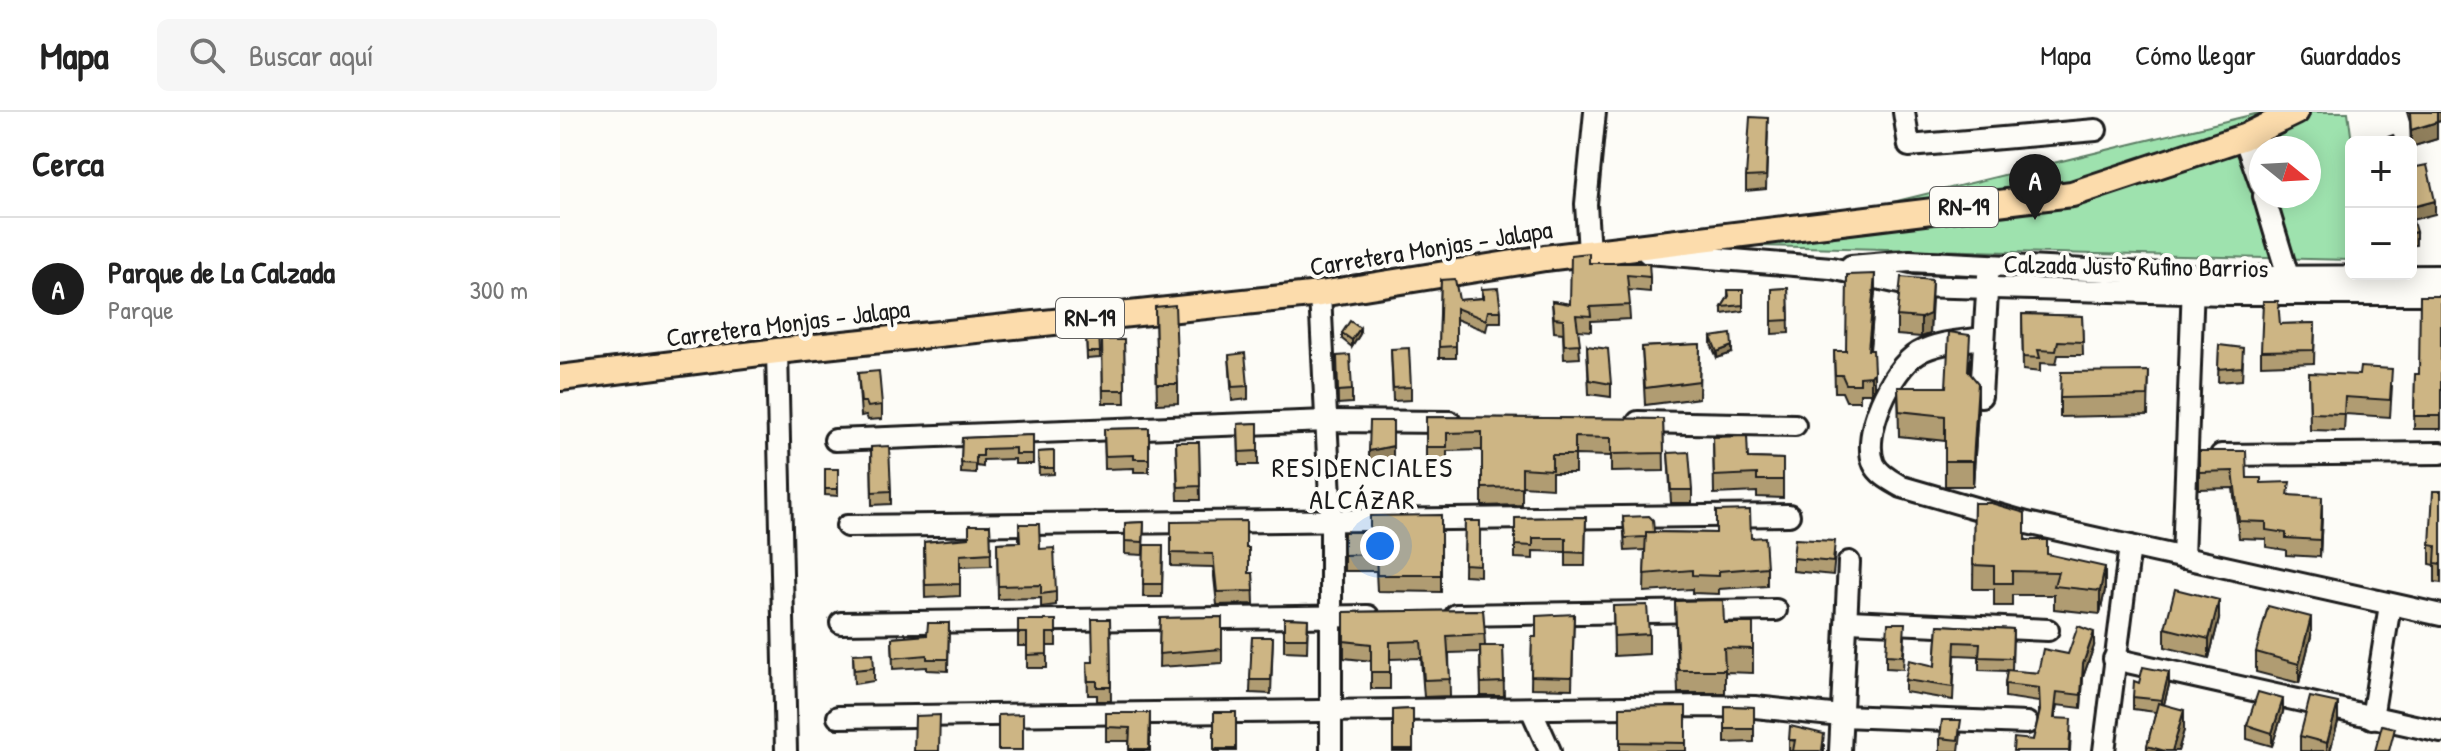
<!DOCTYPE html>
<html lang="es">
<head>
<meta charset="utf-8">
<style>
	body { margin:0; font-family:"Patrick Hand",sans-serif; background:#f6f6f6; color:#222 }
	.controls { position:absolute; right:24px; top:24px; display:grid; overflow:hidden; border-radius:12px; box-shadow:0 4px 20px #0003 }
	.controls button { width:72px; height:72px; display:grid; place-items:center; padding:0; border:0; border-bottom:2px solid #e0e0e0; background:#fff; color:#222; font:40px sans-serif }
	.compass { position:absolute; left:1689px; top:24px; width:72px; height:72px; border-radius:50%; background:#fff; box-shadow:0 4px 20px #0003; rotate:108deg }
	.you { position:absolute; left:820px; top:434px; width:28px; height:28px; margin:-20px; border:6px solid #fff; border-radius:50%; background:#1a73e8; box-shadow:0 0 0 12px #1a73e833 }
	.badge { display:grid; place-items:center; width:52px; height:52px; border-radius:50%; background:#1c1c1c; color:#fff; font-size:26px; font-weight:700 }
	.pin { position:absolute; translate:-50% -66px; filter:drop-shadow(0 2px 4px #0008) }
	.pin::after { content:''; position:absolute; top:42px; width:28px; height:24px; background:inherit; clip-path:polygon(0 0,100% 0,50% 100%) }
	.list { margin:0; padding:0; list-style:none }
	h2 { display:flex; justify-content:space-between; align-items:center; height:104px; margin:0; padding:0 32px; font-size:34px }
	h2 small { font-size:26px; font-weight:400; color:#767676 }
	.list li { display:grid; grid-template-columns:52px 1fr auto; gap:24px; align-items:center; box-sizing:border-box; height:144px; padding:0 32px; border-top:2px solid #e0e0e0 }
	.list b { display:block; font-size:30px; white-space:nowrap }
	.list p { margin:0; font-size:26px; white-space:nowrap; color:#767676 }
	.list em { font-size:26px; font-style:normal; color:#767676 }
	.icon { flex:none; width:44px; height:44px; fill:none; stroke:currentColor; stroke-width:2; stroke-linecap:round; stroke-linejoin:round }
	.map { position:relative; flex:none; width:1881px; height:639px; overflow:hidden }
	header { display:flex; align-items:center; gap:48px; box-sizing:border-box; height:112px; padding:0 40px; background:#fff; border-bottom:2px solid #e0e0e0 }
	header strong { font-size:38px }
	nav { display:flex; gap:44px; margin-inline-start:auto; font-size:28px }
	.search { width:560px; height:72px; background:#f6f6f6; display:flex; align-items:center; gap:20px; box-sizing:border-box; padding:0 28px; border-radius:12px; color:#767676; font-size:30px }
	main { display:flex }
	aside { flex:1; background:#fff }
	.map>svg:first-child { display:block }
</style>
</head>
<body>
<header>
<strong>Mapa</strong>
<div class="search"><svg class="icon" aria-label="search" viewBox="0 0 24 24"><circle cx="10" cy="10" r="6"/><path d="M15 15l6 6"/></svg>Buscar aquí</div>
<nav><a>Mapa</a><a>Cómo llegar</a><a>Guardados</a></nav>
</header>
<main>
<aside>
<h2>Cerca<small></small></h2>
<ul class="list">
<li><span class="badge">A</span><div><b>Parque de La Calzada</b><p>Parque</p></div><em>300 m</em></li>
</ul>
</aside>
<div class="map">
<svg width="1881" height="639" viewBox="0 0 1881 639">
	<rect width="100%" height="100%" fill="#fdfcf7"/>
	<filter id="ink" filterUnits="userSpaceOnUse"><feTurbulence type="fractalNoise" baseFrequency=".0125" numOctaves="2"/><feDisplacementMap in="SourceGraphic" scale="16" xChannelSelector="R" yChannelSelector="G"/><feConvolveMatrix kernelMatrix="1 2 1 2 8 2 1 2 1" color-interpolation-filters="sRGB"/></filter>
	<g filter="url(#ink)">
		<!-- green -->
		<path fill="#9ee2ae" stroke="#5d7f65" stroke-width="2" fill-rule="evenodd" d="M1703,0H1788L1792,30L1791,148L1156,133ZM1701,36H1749V84H1701Z"/>
		<g fill="none" stroke-linecap="round" stroke-linejoin="round">
			<defs>
				<g id="minor">
					<polyline points="1344,0 1349,34 1536,18"/>
					<polyline points="1684,25 1701,73"/>
					<polyline points="1704,84 1728,164"/>
					<polyline points="1029,141 1026,92 1035,0"/>
					<polyline points="1088,141 1271,156 1353,174 1667,182 1881,182"/>
					<polyline points="1291,154 1350,149 1664,165 1881,164"/>
					<polyline points="760,182 771,406 771,639"/>
					<path d="M1424,226C1403,229 1377,230 1358,241C1331,257 1301,322 1314,352C1319,363 1332,369 1342,375L1467,411L1881,503"/>
					<polyline points="217,239 226,639"/>
					<polyline points="1421,284 1428,164"/>
					<polyline points="1078,310 1235,313"/>
					<polyline points="275,328 767,309 890,310"/>
					<polyline points="1661,343 1881,341"/>
					<polyline points="287,414 1229,403"/>
					<polyline points="1623,446 1633,171"/>
					<polyline points="896,503 1216,498"/>
					<polyline points="1289,509 1488,518"/>
					<polyline points="281,511 808,504"/>
					<polyline points="1554,547 1881,620"/>
					<polyline points="971,597 990,639"/>
					<polyline points="278,605 1145,594 1195,595 1281,604 1467,611"/>
					<polyline points="1812,606 1830,493"/>
					<polyline points="1280,639 1289,450"/>
					<polyline points="1544,639 1570,434"/>
				</g>
				<polyline id="major" points="0,266 217,239 760,182 985,146 1512,82 1684,25 1736,0"/>
			</defs>
			<!-- minor casing -->
			<use href="#minor" stroke="#1c1c1c" stroke-width="26"/>
			<!-- major casing -->
			<use href="#major" stroke="#1c1c1c" stroke-width="30"/>
			<!-- minor -->
			<use href="#minor" stroke="#fdfcf7" stroke-width="20"/>
			<!-- major -->
			<use href="#major" stroke="#fcdcac" stroke-width="24"/>
		</g>
		<!-- wall -->
		<g fill="#b09c72" stroke="#1c1c1c" stroke-width="2">
			<polygon points="1847,0 1881,0 1881,9 1877,10 1877,27 1851,35 1850,10"/>
			<polygon points="1208,19 1206,77 1186,79 1186,65"/>
			<polygon points="1029,151 1090,165 1090,180 1068,178 1070,207 1031,209 1031,219 1018,218 1020,246 1004,247 1003,221 994,220 992,189 1010,192"/>
			<polygon points="881,168 899,188 922,186 922,177 941,199 941,210 928,210 926,219 896,207 896,246 879,246"/>
			<polygon points="1228,176 1229,221 1212,222 1212,177"/>
			<polygon points="1168,178 1183,178 1183,199 1162,202 1162,195 1168,185"/>
			<polygon points="1315,179 1310,238 1314,277 1311,281 1300,281 1300,289 1286,289 1282,280 1275,280 1274,239 1286,239"/>
			<polygon points="1881,184 1881,317 1854,317 1855,262 1859,262"/>
			<polygon points="1372,187 1370,222 1361,225 1337,223 1337,204"/>
			<polygon points="595,195 618,272 618,291 597,292"/>
			<polygon points="1462,202 1522,204 1523,243 1498,243 1496,252 1480,251 1480,260 1463,258"/>
			<polygon points="1755,211 1754,251 1701,253 1701,239 1720,212"/>
			<polygon points="526,220 539,220 540,246 527,247"/>
			<polygon points="782,221 800,222 792,235 782,227"/>
			<polygon points="1151,225 1172,241 1157,246 1151,232"/>
			<polygon points="542,228 564,228 565,291 543,291"/>
			<polygon points="1140,232 1139,286 1085,293 1082,235"/>
			<polygon points="1659,233 1683,249 1682,268 1658,270"/>
			<polygon points="1027,234 1051,272 1051,285 1029,282"/>
			<polygon points="831,237 851,275 851,288 833,289"/>
			<polygon points="669,243 688,274 688,287 672,289"/>
			<polygon points="777,244 792,278 792,291 778,292"/>
			<polygon points="1410,248 1409,261 1418,296 1413,374 1385,374 1385,329 1339,324 1338,275 1386,275"/>
			<polygon points="1589,259 1588,303 1500,305 1500,286"/>
			<polygon points="298,261 322,293 322,307 308,308 306,303 301,304"/>
			<polygon points="1749,261 1832,274 1830,305 1785,302 1784,319 1750,318"/>
			<polygon points="866,305 1103,307 1104,359 1051,360 1051,344 1015,343 1015,361 992,361 992,376 962,374 962,393 922,394 922,338 887,339 887,353 866,353"/>
			<polygon points="698,311 698,353 679,353 678,312"/>
			<polygon points="589,316 589,360 574,360 574,356 545,357 544,317"/>
			<polygon points="473,323 473,352 455,352 455,347 423,348 423,355 416,354 416,362 401,361 402,326"/>
			<polygon points="1153,325 1188,346 1223,347 1223,386 1197,385 1197,380 1154,382"/>
			<polygon points="616,330 639,330 640,388 618,388"/>
			<polygon points="311,335 331,379 331,392 312,393"/>
			<polygon points="494,339 494,362 479,363 478,340"/>
			<polygon points="1639,339 1687,366 1730,383 1762,402 1760,445 1726,443 1726,438 1706,435 1706,427 1679,426 1673,376 1639,377"/>
			<polygon points="1108,341 1132,378 1132,391 1111,391"/>
			<polygon points="265,357 278,357 278,384 265,383"/>
			<polygon points="1881,379 1881,471 1875,470 1875,453 1870,452 1870,433"/>
			<polygon points="1414,391 1487,442 1545,478 1540,502 1494,497 1494,483 1452,483 1452,494 1434,494 1434,477 1413,477"/>
			<polygon points="1156,399 1191,426 1207,455 1207,474 1159,477 1159,482 1132,481 1132,477 1084,480 1085,438 1065,439 1063,405 1094,420 1156,421"/>
			<polygon points="881,403 881,480 817,479 816,459 784,459 784,420 810,420"/>
			<polygon points="1026,405 1025,454 1006,454 1006,440 973,439 973,447 955,446 955,406"/>
			<polygon points="905,409 920,409 920,464 904,463"/>
			<polygon points="584,410 583,443 565,442 565,411"/>
			<polygon points="611,410 686,436 689,461 693,461 694,492 657,493 653,455 611,454"/>
			<polygon points="459,412 480,437 496,480 496,493 481,495 481,486 438,487 437,431 459,430"/>
			<polygon points="430,413 431,454 400,455 400,484 365,486 364,430 409,426"/>
			<polygon points="584,433 603,433 602,485 583,485"/>
			<polygon points="1275,443 1273,463 1233,459 1233,446"/>
			<polygon points="1115,489 1164,511 1193,511 1193,561 1165,560 1165,581 1118,581"/>
			<polygon points="1053,494 1089,522 1089,542 1054,544"/>
			<polygon points="923,498 925,534 943,534 944,584 921,584 920,540 889,541 890,584 864,585 861,546 830,547 830,577 811,577 811,549 784,546 784,500"/>
			<polygon points="1014,502 1012,577 971,576 972,525 976,525"/>
			<polygon points="662,505 662,551 599,555 600,506"/>
			<polygon points="724,506 748,507 747,540 724,539"/>
			<polygon points="550,507 551,589 537,589 537,583 528,583 527,550 533,550"/>
			<polygon points="1659,507 1649,546 1605,535 1605,516"/>
			<polygon points="458,508 496,508 496,534 487,534 487,556 467,556 467,534 458,534"/>
			<polygon points="389,511 388,559 367,558 367,555 333,557 332,526 367,523"/>
			<polygon points="1378,513 1453,517 1452,559 1478,561 1508,542 1534,534 1523,565 1521,596 1497,593 1495,606 1511,621 1510,639 1453,639 1473,628 1479,601 1479,590 1445,585 1445,572 1447,559 1419,558 1419,544 1395,543 1393,588 1345,580 1345,568 1375,554"/>
			<polygon points="1751,524 1739,571 1696,560 1696,540"/>
			<polygon points="692,525 713,525 711,582 690,581"/>
			<polygon points="1345,525 1343,557 1326,556 1326,543"/>
			<polygon points="293,542 314,556 314,569 294,572"/>
			<polygon points="1579,571 1609,573 1604,592 1624,618 1618,639 1587,639 1587,634 1596,600 1573,597 1573,585"/>
			<polygon points="1126,594 1126,639 1060,639 1060,595"/>
			<polygon points="1165,594 1194,595 1194,630 1165,631"/>
			<polygon points="853,597 853,639 833,639 833,598"/>
			<rect x="654" y="600" width="22" height="39"/>
			<polygon points="1723,600 1712,634 1687,627 1687,613"/>
			<polygon points="546,601 590,601 590,639 569,639 569,629 546,629"/>
			<polygon points="1778,610 1770,639 1740,639 1740,624"/>
			<polygon points="1401,622 1399,639 1380,639 1380,626"/>
			<polygon points="1229,628 1264,633 1264,639 1229,639"/>
		</g>
		<!-- shaded-wall -->
		<g fill="#907f5c" stroke="#1c1c1c" stroke-width="2">
			<polygon points="1877,0 1881,0 1881,9 1877,10"/>
			<polygon points="1877,10 1877,27 1851,35 1851,18"/>
			<polygon points="1875,89 1875,102 1852,108 1852,95"/>
			<polygon points="1856,120 1856,133 1851,134 1851,121"/>
			<polygon points="1315,162 1315,179 1308,255 1308,238"/>
			<polygon points="1372,168 1370,222 1361,225 1361,206"/>
			<polygon points="800,216 800,222 792,235 792,228"/>
			<polygon points="1172,234 1172,241 1157,246 1157,240"/>
			<polygon points="1314,260 1314,277 1311,281 1311,264"/>
			<polygon points="1418,271 1418,296 1413,374 1413,349"/>
			<polygon points="833,334 833,347 809,352 809,339"/>
			<polygon points="1762,385 1762,402 1760,445 1760,428"/>
			<polygon points="1545,455 1545,478 1540,502 1540,479"/>
			<polygon points="1659,488 1659,507 1649,546 1649,527"/>
			<polygon points="1751,505 1751,524 1739,571 1739,552"/>
			<polygon points="1534,520 1534,534 1523,565 1521,596 1523,552"/>
			<polygon points="1609,560 1609,573 1602,600 1602,588"/>
			<polygon points="1723,587 1723,600 1712,634 1712,621"/>
			<polygon points="1778,591 1778,610 1770,639 1767,639 1767,631"/>
			<polygon points="1624,598 1624,618 1618,639 1612,639"/>
		</g>
		<!-- building -->
		<g fill="#cdb584" stroke="#1c1c1c" stroke-width="2">
			<polygon points="1850,0 1877,0 1877,10 1851,18"/>
			<polygon points="1190,5 1208,6 1206,64 1186,65"/>
			<polygon points="1833,23 1835,30 1815,30"/>
			<polygon points="1867,53 1875,89 1852,95 1851,56"/>
			<polygon points="1851,102 1856,120 1851,121"/>
			<polygon points="1029,141 1029,151 1089,151 1090,165 1067,163 1070,193 1030,195 1031,204 1016,203 1020,232 1004,233 1003,207 994,206 992,189 1010,192 1011,143"/>
			<polygon points="1315,162 1308,238 1313,238 1314,260 1311,264 1300,265 1300,272 1286,272 1282,263 1275,263 1274,239 1286,239 1287,163"/>
			<polygon points="1341,165 1372,168 1370,202 1361,206 1337,204"/>
			<polygon points="895,167 899,188 924,186 922,177 938,176 941,199 928,199 926,208 896,196 896,234 879,235 881,168"/>
			<polygon points="1228,176 1229,208 1212,209 1212,177"/>
			<polygon points="1168,178 1183,178 1183,193 1162,195 1169,184"/>
			<polygon points="1860,184 1881,184 1881,304 1854,304 1855,262 1859,262"/>
			<polygon points="1703,189 1718,189 1720,212 1755,211 1754,238 1701,239"/>
			<polygon points="615,193 618,272 597,272 595,195"/>
			<polygon points="1462,202 1522,204 1523,230 1498,229 1496,239 1478,238 1480,246 1463,245"/>
			<polygon points="790,209 800,216 792,228 782,221"/>
			<polygon points="526,220 539,220 540,240 527,240"/>
			<polygon points="1389,220 1410,223 1408,259 1418,271 1413,349 1385,349 1385,304 1339,299 1338,275 1386,275"/>
			<polygon points="1171,222 1172,234 1157,240 1151,225"/>
			<polygon points="542,228 564,228 565,278 543,278"/>
			<polygon points="1140,232 1139,269 1085,276 1082,235"/>
			<polygon points="1659,233 1683,236 1682,255 1658,257"/>
			<polygon points="1027,234 1048,237 1051,272 1029,268"/>
			<polygon points="849,236 851,275 833,276 831,237"/>
			<polygon points="685,241 688,274 672,275 669,243"/>
			<polygon points="790,243 792,278 778,279 777,244"/>
			<polygon points="1800,255 1832,257 1830,288 1785,285 1784,302 1750,301 1749,261 1799,263"/>
			<polygon points="319,259 322,293 308,295 306,290 301,290 298,261"/>
			<polygon points="1589,259 1588,284 1500,286 1501,260"/>
			<polygon points="866,305 1103,307 1104,341 1051,342 1051,326 1015,325 1015,343 992,343 992,358 962,356 962,375 922,376 922,320 887,321 887,335 866,335"/>
			<polygon points="810,309 833,309 833,334 809,339"/>
			<polygon points="698,311 698,339 679,340 678,312"/>
			<polygon points="589,316 589,347 574,347 574,343 545,344 544,317"/>
			<polygon points="473,323 473,342 455,342 455,336 423,337 423,344 416,344 416,352 401,351 402,326"/>
			<polygon points="1187,324 1188,346 1223,347 1223,368 1197,368 1197,362 1154,364 1153,325"/>
			<polygon points="616,330 639,330 640,374 618,375"/>
			<polygon points="329,334 331,379 312,380 311,335"/>
			<polygon points="494,339 494,356 479,356 478,340"/>
			<polygon points="1639,339 1686,339 1687,366 1701,366 1701,371 1730,370 1728,383 1762,385 1760,428 1726,426 1726,421 1706,418 1706,410 1679,409 1673,359 1639,360"/>
			<polygon points="1129,340 1132,378 1111,378 1108,341"/>
			<rect x="265" y="357" width="13" height="20"/>
			<polygon points="1873,379 1881,379 1881,452 1875,451 1876,434 1870,433"/>
			<polygon points="1414,391 1431,391 1465,401 1465,428 1487,428 1487,442 1545,455 1540,479 1494,474 1498,460 1452,459 1452,471 1434,471 1434,454 1413,453"/>
			<polygon points="1190,398 1191,426 1205,425 1207,455 1159,459 1159,464 1132,463 1132,458 1084,462 1086,420 1156,421 1156,399"/>
			<polygon points="881,403 881,463 817,463 816,442 784,443 784,420 810,420 810,404"/>
			<polygon points="1089,404 1093,408 1094,420 1086,420 1086,425 1065,426 1063,405"/>
			<polygon points="1026,405 1025,441 1006,440 1006,426 973,426 973,434 955,433 955,406"/>
			<polygon points="686,409 686,436 689,436 689,461 693,461 694,479 657,480 653,442 611,441 611,410"/>
			<polygon points="905,409 920,409 920,453 904,452"/>
			<polygon points="584,410 583,430 565,429 565,411"/>
			<polygon points="459,412 479,412 480,437 494,436 496,480 481,482 481,473 438,474 437,431 460,430"/>
			<polygon points="409,413 430,413 431,441 400,443 400,472 365,473 364,430 409,426"/>
			<polygon points="1235,427 1275,429 1273,450 1233,446"/>
			<polygon points="584,433 603,433 602,472 583,472"/>
			<polygon points="1615,477 1659,488 1649,527 1605,516"/>
			<polygon points="1163,488 1164,511 1193,511 1193,537 1164,536 1165,558 1118,558 1115,489"/>
			<polygon points="1087,493 1089,522 1054,524 1053,494"/>
			<polygon points="1708,494 1751,505 1739,552 1696,540"/>
			<polygon points="923,498 925,522 887,524 890,567 864,568 861,529 830,530 830,560 811,560 811,532 784,529 784,500"/>
			<polygon points="1014,502 1012,565 971,564 972,525 976,525 976,504"/>
			<polygon points="662,505 662,537 599,542 600,506"/>
			<polygon points="724,506 748,507 747,526 724,526"/>
			<polygon points="532,507 550,507 551,575 537,575 537,569 528,569 527,550 533,550"/>
			<polygon points="458,508 496,508 496,521 487,521 487,542 467,543 467,521 458,521"/>
			<polygon points="368,511 389,511 388,547 367,547 367,543 333,546 332,526 367,523"/>
			<polygon points="1328,511 1345,511 1343,544 1326,543"/>
			<polygon points="1378,513 1453,517 1452,546 1419,545 1420,531 1395,530 1393,575 1345,568 1349,548 1375,554"/>
			<polygon points="1518,514 1534,520 1523,552 1521,583 1497,580 1494,606 1511,607 1509,639 1453,639 1454,626 1473,628 1480,599 1479,576 1445,572 1447,558 1478,561 1483,537 1508,542"/>
			<polygon points="692,525 713,525 711,568 690,568"/>
			<polygon points="920,534 943,534 944,570 921,571"/>
			<polygon points="313,541 314,556 294,558 293,542"/>
			<polygon points="1583,555 1609,560 1602,588 1573,585 1574,569 1579,571"/>
			<polygon points="1698,580 1723,587 1712,621 1687,613"/>
			<polygon points="1750,585 1778,591 1767,631 1740,624"/>
			<polygon points="1598,591 1624,598 1612,639 1605,639 1587,634"/>
			<polygon points="1126,594 1126,631 1060,630 1060,595"/>
			<polygon points="1165,594 1194,595 1194,617 1165,617"/>
			<polygon points="853,597 853,637 833,637 833,598"/>
			<rect x="654" y="600" width="22" height="37"/>
			<polygon points="546,601 590,601 589,637 569,637 570,616 546,615"/>
			<polygon points="463,602 463,638 438,638 438,603"/>
			<polygon points="380,603 379,639 354,639 355,604"/>
			<polygon points="1382,608 1401,608 1398,628 1380,626"/>
			<polygon points="1822,613 1835,616 1829,639 1815,639"/>
			<polygon points="1230,614 1264,622 1262,639 1233,639 1235,628 1229,628"/>
		</g>
	</g>
	<g text-anchor="middle" stroke-width="8" stroke-linejoin="round" paint-order="stroke">
		<!-- shield labels -->
		<g fill="#fdfcf7" stroke="#605f5e" stroke-width="2">
			<rect x="1370" y="75" width="68" height="40" rx="6"/>
			<rect x="496" y="186" width="68" height="40" rx="6"/>
		</g>
		<g font-size="24" font-weight="bold" fill="#1c1c1c">
			<text x="1404" y="103">RN-19</text>
			<text x="530" y="214">RN-19</text>
		</g>
		<!-- street labels -->
		<g font-size="26" fill="#1c1c1c" stroke="#fdfcf7">
			<text transform="translate(871 136) rotate(-9)" y="9">Carretera Monjas - Jalapa</text>
			<text transform="translate(1576 154) rotate(1)" y="9">Calzada Justo Rufino Barrios</text>
			<text transform="translate(228 211) rotate(-7)" y="9">Carretera Monjas - Jalapa</text>
		</g>
		<!-- neighbourhood labels -->
		<g font-size="28" letter-spacing="2" fill="#1c1c1c" stroke="#fdfcf7">
			<text x="803" y="365">RESIDENCIALES<tspan x="803" dy="32">ALCÁZAR</tspan></text>
		</g>
	</g>
</svg>
<div class="controls">
<button>+</button>
<button>−</button>
</div>
<svg class="compass" viewBox="-18 -18 36 36"><path d="M0-13l5 13h-10z" fill="#e53935"/><path d="M0 13l5-13h-10z" fill="#767676"/></svg>
<div class="you"></div>
<div class="pin badge" style="left:1475px;top:108px">A</div>
</div>
</main>
</body>
</html>
